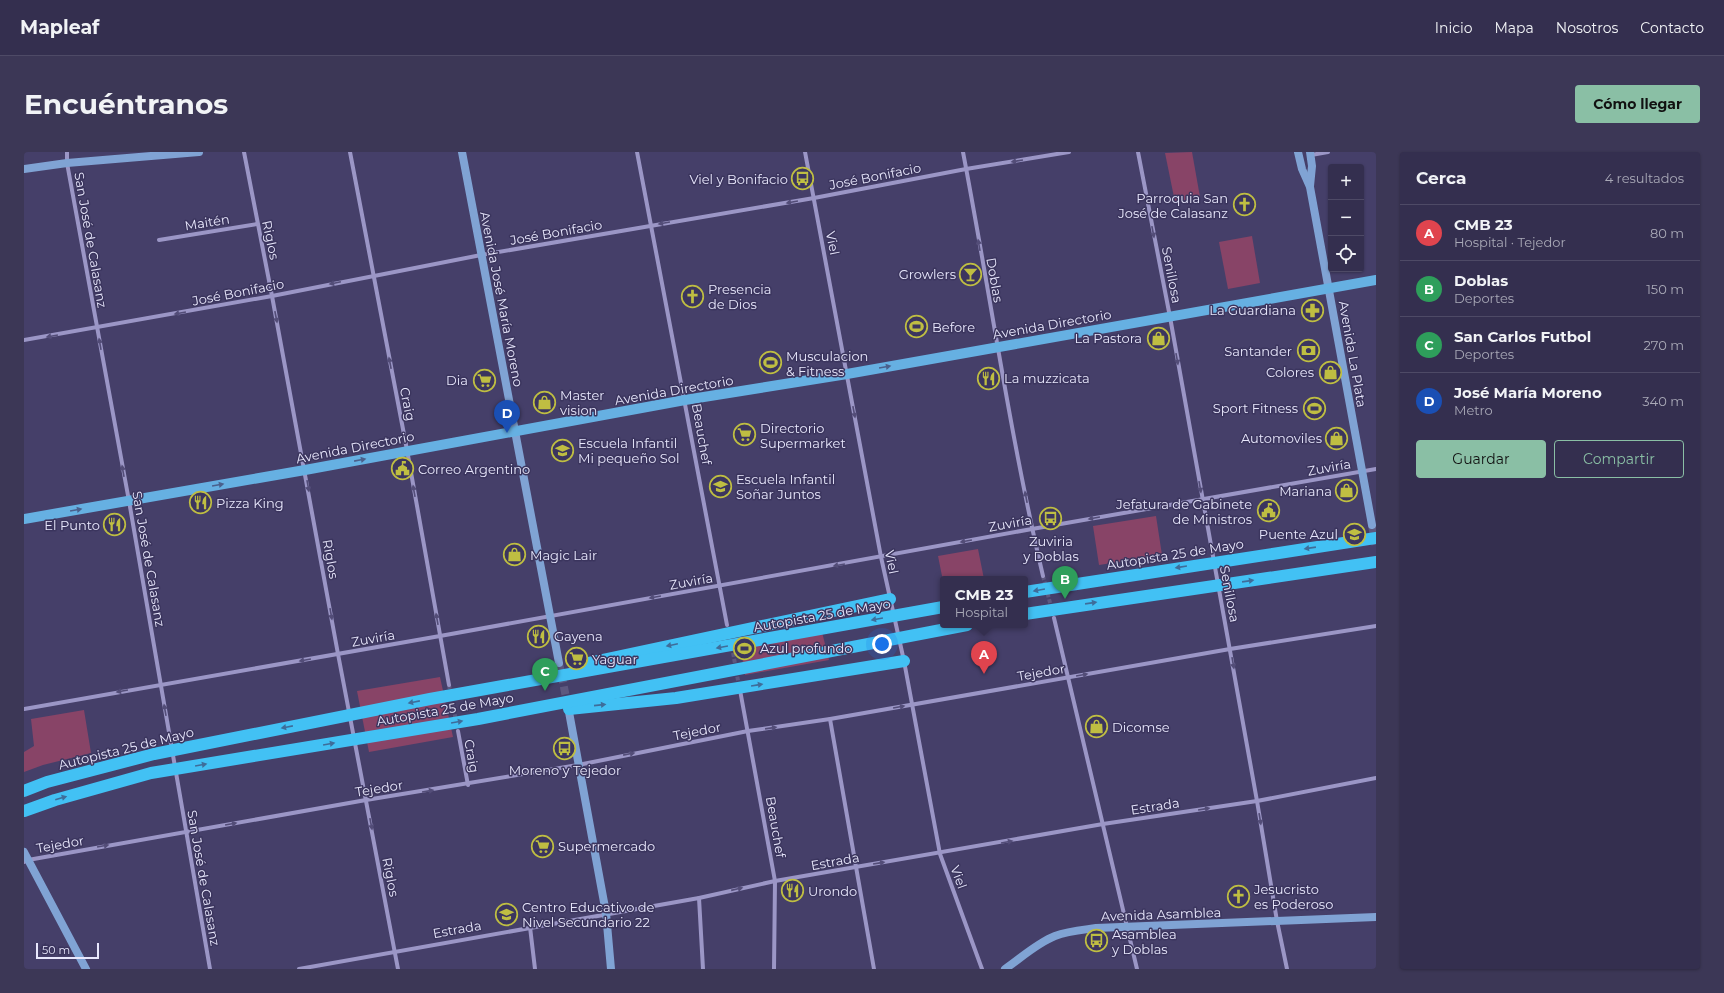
<!DOCTYPE html>
<html lang="es">
<head>
<meta charset="utf-8">
<style>
	body { margin:0; font-family:Montserrat,sans-serif; background:#3c3756; color:#f1f3f6 }
	.controls { position:absolute; right:12px; top:12px; display:grid; overflow:hidden; border-radius:4px; box-shadow:0 1px 3px #0004 }
	.controls button { width:36px; height:36px; display:grid; place-items:center; padding:0; border:0; border-bottom:1px solid #4e4a66; background:#342f4f; color:#f1f3f6; font:20px sans-serif }
	.scale { position:absolute; left:12px; bottom:10px; width:63px; box-sizing:border-box; padding-left:4px; border:2px solid #e8e7fc; border-top:0; font-size:11px; line-height:14px; white-space:nowrap; color:#e8e7fc; -webkit-text-stroke:3px #3b355e; paint-order:stroke }
	.you { position:absolute; left:858px; top:492px; width:14px; height:14px; margin:-10px; border:3px solid #fff; border-radius:50%; background:#1a73e8; box-shadow:0 0 0 6px #1a73e833 }
	.badge { display:grid; place-items:center; width:26px; height:26px; border-radius:50%; background:#8abfa5; color:#fff; font-size:13px; font-weight:700 }
	.pin { position:absolute; translate:-50% -33px; filter:drop-shadow(0 1px 2px #0008) }
	.pin::after { content:''; position:absolute; top:21px; width:14px; height:12px; background:inherit; clip-path:polygon(0 0,100% 0,50% 100%) }
	.popup { position:absolute; left:916px; top:424px; width:88px; height:52px; box-sizing:border-box; display:grid; place-content:center; border-radius:4px; background:#342f4f; filter:drop-shadow(0 1px 3px #0005); font-size:13px; white-space:nowrap; color:#a9a9b7 }
	.popup b { font-size:15px; color:#f1f3f6 }
	.popup::after { content:''; position:absolute; left:50%; top:100%; margin-left:-8px; border:8px solid transparent; border-top-color:#342f4f }
	.list { margin:0; padding:0; list-style:none }
	h2 { display:flex; justify-content:space-between; align-items:center; height:52px; margin:0; padding:0 16px; font-size:17px }
	h2 small { font-size:13px; font-weight:400; color:#a9a9b7 }
	.list li { display:grid; grid-template-columns:26px 1fr auto; gap:12px; align-items:center; box-sizing:border-box; height:56px; padding:0 16px; border-top:1px solid #4e4a66 }
	.list b { display:block; font-size:15px; white-space:nowrap }
	.list p { margin:0; font-size:13px; white-space:nowrap; color:#a9a9b7 }
	.list em { font-size:13px; font-style:normal; color:#a9a9b7 }
	.actions { display:flex; gap:8px; padding:12px 16px }
	.actions a { flex:1; padding:9px 0; border:1px solid #8abfa5; border-radius:4px; text-align:center; font-size:14px; color:#8abfa5 }
	.actions .main { background:#8abfa5; color:#111 }
	.icon { flex:none; width:22px; height:22px; fill:none; stroke:currentColor; stroke-width:2; stroke-linecap:round; stroke-linejoin:round }
	.map { position:relative; flex:none; width:1352px; height:817px; overflow:hidden; border-radius:4px }
	header { display:flex; align-items:center; gap:24px; box-sizing:border-box; height:56px; padding:0 20px; background:#342f4f; border-bottom:1px solid #4e4a66 }
	header strong { font-size:19px }
	nav { display:flex; gap:22px; margin-inline-start:auto; font-size:14px }
	.intro { display:flex; align-items:center; justify-content:space-between; box-sizing:border-box; height:96px; padding:0 24px }
	h1 { margin:0; font-size:28px }
	.button { padding:10px 18px; border-radius:4px; background:#8abfa5; color:#111; font-size:14px; font-weight:700 }
	main { display:flex; gap:24px; padding:0 24px }
	aside { flex:1; background:#342f4f; border-radius:4px; box-shadow:0 1px 3px #0004 }
	.map>svg:first-child { display:block }
</style>
</head>
<body>
<header>
<strong>Mapleaf</strong>
<nav><a>Inicio</a><a>Mapa</a><a>Nosotros</a><a>Contacto</a></nav>
</header>
<div class="intro"><h1>Encuéntranos</h1><a class="button">Cómo llegar</a></div>
<main>
<div class="map">
<svg width="1352" height="817" viewBox="0 0 1352 817">
	<rect width="100%" height="100%" fill="#453f69"/>
	<!-- green -->
	<g fill="#884467">
		<polygon points="1168,0 1176,45 1151,50 1141,1"/>
		<polygon points="1228,84 1236,131 1204,137 1195,90"/>
		<polygon points="1132,364 1138,403 1075,413 1069,374"/>
		<polygon points="954,397 960,427 919,427 919,429 914,404"/>
		<polygon points="796,472 805,508 721,523 715,487"/>
		<polygon points="416,525 429,585 345,600 333,539"/>
		<polygon points="60,558 67,601 19,613 0,620 0,600 10,594 7,567"/>
	</g>
	<g fill="none" stroke-linecap="round" stroke-linejoin="round">
		<!-- street-tunnel -->
		<g stroke="#5d587f" stroke-width="4" stroke-dasharray="4 2" stroke-linecap="butt">
			<polyline points="1019,424 1030,466"/>
			<polyline points="708,495 715,534"/>
			<polyline points="425,533 432,569"/>
		</g>
		<!-- secondary-tunnel -->
		<g stroke="#5d587f" stroke-width="8" stroke-dasharray="8 4" stroke-linecap="butt">
			<polyline points="1348,373 1352,396"/>
			<polyline points="535,511 544,555"/>
		</g>
		<!-- street -->
		<g stroke="#9b96c6" stroke-width="4">
			<polyline points="43,0 43,11 105,349 186,817"/>
			<polyline points="220,0 248,144 314,502 374,817"/>
			<polyline points="326,0 383,298 425,533"/>
			<polyline points="613,0 703,473"/>
			<polyline points="781,0 857,405 880,509 916,702 958,817"/>
			<path d="M939,0C966,141 986,284 1019,424"/>
			<polyline points="1114,0 1146,165 1233,649 1253,769 1263,817"/>
			<polyline points="1287,3 1304,0"/>
			<polyline points="135,88 233,72"/>
			<polyline points="0,188 248,144 457,103 790,46 942,17 1045,0"/>
			<polyline points="1030,466 1113,817"/>
			<polyline points="716,538 751,729 750,817"/>
			<polyline points="0,557 416,484 1008,377 1352,317"/>
			<polyline points="806,567 850,817"/>
			<polyline points="434,579 444,633"/>
			<polyline points="0,710 4,708 342,648 554,613 724,579 806,567 1206,497 1352,474"/>
			<polyline points="675,746 679,817"/>
			<polyline points="506,775 511,817"/>
			<polyline points="275,817 675,746 751,729 1079,672 1233,649 1352,626"/>
		</g>
		<!-- secondary -->
		<g stroke="#80a3d4" stroke-width="8">
			<polyline points="438,0 535,511"/>
			<polyline points="1274,0 1278,17 1286,35 1348,373"/>
			<polyline points="1286,0 1288,14 1286,34"/>
			<polyline points="0,17 43,11 175,0"/>
			<polyline points="545,560 582,761 587,817"/>
			<polyline points="0,700 62,817"/>
			<path d="M981,817C997,806 1013,791 1031,784C1044,779 1058,778 1072,776L1352,765"/>
		</g>
		<!-- primary -->
		<polyline stroke="#66b0e2" stroke-width="10" points="0,367 281,318 661,248 823,222 1352,128"/>
		<!-- highway -->
		<g stroke="#42c1f4" stroke-width="12">
			<polyline points="1001,440 1352,386"/>
			<polyline points="1001,462 1352,410"/>
			<polyline points="564,511 866,447"/>
			<polyline points="545,557 652,546 880,509"/>
			<polyline points="0,639 23,630 130,602 406,547 919,455"/>
			<polyline points="0,659 31,648 127,621 454,567 943,473"/>
		</g>
	</g>
	<!-- one-way arrows -->
	<defs><path id="oneway-solid" d="M-6-.8H1V-3.2L6.5 0L1 3.2V.8H-6Z"/></defs>
	<g fill="#534d78">
		<use href="#oneway-solid" transform="translate(993 9) rotate(171)"/>
		<use href="#oneway-solid" transform="translate(768 50) rotate(170)"/>
		<use href="#oneway-solid" transform="translate(640 71) rotate(170)"/>
		<use href="#oneway-solid" transform="translate(1129 80) rotate(79)"/>
		<use href="#oneway-solid" transform="translate(955 93) rotate(-100)"/>
		<use href="#oneway-solid" transform="translate(311 131) rotate(168)"/>
		<use href="#oneway-solid" transform="translate(156 161) rotate(170)"/>
		<use href="#oneway-solid" transform="translate(252 165) rotate(79)"/>
		<use href="#oneway-solid" transform="translate(28 184) rotate(170)"/>
		<use href="#oneway-solid" transform="translate(76 192) rotate(-100)"/>
		<use href="#oneway-solid" transform="translate(1153 207) rotate(80)"/>
		<use href="#oneway-solid" transform="translate(366 211) rotate(-101)"/>
		<use href="#oneway-solid" transform="translate(830 260) rotate(79)"/>
		<use href="#oneway-solid" transform="translate(99 319) rotate(-100)"/>
		<use href="#oneway-solid" transform="translate(284 334) rotate(80)"/>
		<use href="#oneway-solid" transform="translate(1176 335) rotate(80)"/>
		<use href="#oneway-solid" transform="translate(390 339) rotate(-100)"/>
		<use href="#oneway-solid" transform="translate(1002 345) rotate(-101)"/>
		<use href="#oneway-solid" transform="translate(1070 366) rotate(170)"/>
		<use href="#oneway-solid" transform="translate(942 389) rotate(170)"/>
		<use href="#oneway-solid" transform="translate(815 413) rotate(170)"/>
		<use href="#oneway-solid" transform="translate(631 445) rotate(170)"/>
		<use href="#oneway-solid" transform="translate(307 462) rotate(80)"/>
		<use href="#oneway-solid" transform="translate(413 467) rotate(-100)"/>
		<use href="#oneway-solid" transform="translate(281 508) rotate(170)"/>
		<use href="#oneway-solid" transform="translate(1209 511) rotate(80)"/>
		<use href="#oneway-solid" transform="translate(1058 523) rotate(-10)"/>
		<use href="#oneway-solid" transform="translate(98 539) rotate(170)"/>
		<use href="#oneway-solid" transform="translate(875 555) rotate(-10)"/>
		<use href="#oneway-solid" transform="translate(141 558) rotate(-100)"/>
		<use href="#oneway-solid" transform="translate(747 576) rotate(-8)"/>
		<use href="#oneway-solid" transform="translate(605 602) rotate(-11)"/>
		<use href="#oneway-solid" transform="translate(404 639) rotate(-9)"/>
		<use href="#oneway-solid" transform="translate(1180 657) rotate(-9)"/>
		<use href="#oneway-solid" transform="translate(1236 667) rotate(81)"/>
		<use href="#oneway-solid" transform="translate(207 672) rotate(-10)"/>
		<use href="#oneway-solid" transform="translate(347 672) rotate(79)"/>
		<use href="#oneway-solid" transform="translate(983 690) rotate(-10)"/>
		<use href="#oneway-solid" transform="translate(79 694) rotate(-10)"/>
		<use href="#oneway-solid" transform="translate(855 711) rotate(-9)"/>
		<use href="#oneway-solid" transform="translate(713 737) rotate(-13)"/>
	</g>
	<g fill="#4a608c">
		<use href="#oneway-solid" transform="translate(861 215) rotate(-10)"/>
		<use href="#oneway-solid" transform="translate(336 308) rotate(-11)"/>
		<use href="#oneway-solid" transform="translate(194 333) rotate(-10)"/>
		<use href="#oneway-solid" transform="translate(52 358) rotate(-10)"/>
	</g>
	<g fill="#3e6d9a">
		<use href="#oneway-solid" transform="translate(1286 396) rotate(172)"/>
		<use href="#oneway-solid" transform="translate(1157 415) rotate(171)"/>
		<use href="#oneway-solid" transform="translate(1224 429) rotate(-8)"/>
		<use href="#oneway-solid" transform="translate(1015 438) rotate(170)"/>
		<use href="#oneway-solid" transform="translate(1067 451) rotate(-8)"/>
		<use href="#oneway-solid" transform="translate(853 467) rotate(170)"/>
		<use href="#oneway-solid" transform="translate(648 493) rotate(168)"/>
		<use href="#oneway-solid" transform="translate(698 495) rotate(170)"/>
		<use href="#oneway-solid" transform="translate(733 533) rotate(-9)"/>
		<use href="#oneway-solid" transform="translate(390 550) rotate(169)"/>
		<use href="#oneway-solid" transform="translate(576 553) rotate(-6)"/>
		<use href="#oneway-solid" transform="translate(433 570) rotate(-10)"/>
		<use href="#oneway-solid" transform="translate(263 575) rotate(169)"/>
		<use href="#oneway-solid" transform="translate(305 592) rotate(-10)"/>
		<use href="#oneway-solid" transform="translate(177 613) rotate(-10)"/>
		<use href="#oneway-solid" transform="translate(37 646) rotate(-16)"/>
	</g>
	<!-- icons -->
	<defs>
		<symbol id="bus-ring" viewBox="-11 -11 22 22"><circle r="9.5" fill="#3b355e" stroke="#bfbe42" stroke-width="1.5"/><path d="M-5-6H5V4H4V6H2V4H-2V6H-4V4H-5ZM-3.5-4V0h7V-4ZM-3.5 1.2v1.5H-2V1.2ZM2 1.2v1.5H3.5V1.2Z" fill="#bfbe42"/></symbol>
		<symbol id="church-ring" viewBox="-11 -11 22 22"><circle r="9.5" fill="#3b355e" stroke="#bfbe42" stroke-width="1.5"/><path d="M-1.2-6h2.4v3.5h3.3v2.4h-3.3V6h-2.4V-.1h-3.3v-2.4h3.3Z" fill="#bfbe42"/></symbol>
		<symbol id="bar-ring" viewBox="-11 -11 22 22"><circle r="9.5" fill="#3b355e" stroke="#bfbe42" stroke-width="1.5"/><path d="M-6-5H6L.8 .8V4.5H3.5V6h-7V4.5H-.8V.8Z" fill="#bfbe42"/></symbol>
		<symbol id="pharmacy-ring" viewBox="-11 -11 22 22"><circle r="9.5" fill="#3b355e" stroke="#bfbe42" stroke-width="1.5"/><path d="M-2-6h4v4h4v4h-4v4h-4v-4h-4v-4h4Z" fill="#bfbe42"/></symbol>
		<symbol id="stadium-ring" viewBox="-11 -11 22 22"><circle r="9.5" fill="#3b355e" stroke="#bfbe42" stroke-width="1.5"/><path d="M0-5a6.5 5 0 1 0 0 10a6.5 5 0 1 0 0-10ZM-3.5-1.8h7v3.6h-7Z" fill="#bfbe42"/></symbol>
		<symbol id="shop-ring" viewBox="-11 -11 22 22"><circle r="9.5" fill="#3b355e" stroke="#bfbe42" stroke-width="1.5"/><path d="M-5-2.5h2.3a2.7 3.5 0 0 1 5.4 0H5L5.5 6h-11ZM-1.5-2.5h3a1.5 2.3 0 0 0-3 0Z" fill="#bfbe42"/></symbol>
		<symbol id="bank-ring" viewBox="-11 -11 22 22"><circle r="9.5" fill="#3b355e" stroke="#bfbe42" stroke-width="1.5"/><path d="M-6-4H6V4H-6ZM0-2.3a2.3 2.3 0 1 0 0 4.6a2.3 2.3 0 1 0 0-4.6Z" fill="#bfbe42"/></symbol>
		<symbol id="restaurant-ring" viewBox="-11 -11 22 22"><circle r="9.5" fill="#3b355e" stroke="#bfbe42" stroke-width="1.5"/><path d="M-5-6h1v4h1v-4h1v4h1v-4h1v5L-1.5 .5V6h-2V.5L-5-1ZM5-6V6H3V1.5H1.5Q1.5-4 5-6Z" fill="#bfbe42"/></symbol>
		<symbol id="supermarket-ring" viewBox="-11 -11 22 22"><circle r="9.5" fill="#3b355e" stroke="#bfbe42" stroke-width="1.5"/><path d="M-6-5.5h2.5l.6 2H6L4.5 2H-2.5L-4.4-4H-6ZM-1.5 3.2a1.3 1.3 0 1 0 .1 0ZM3 3.2a1.3 1.3 0 1 0 .1 0Z" fill="#bfbe42"/></symbol>
		<symbol id="school-ring" viewBox="-11 -11 22 22"><circle r="9.5" fill="#3b355e" stroke="#bfbe42" stroke-width="1.5"/><path d="M0-5L7-2L0 1L-7-2ZM-4 1L0 2.5L4 1V4Q0 6-4 4Z" fill="#bfbe42"/></symbol>
		<symbol id="civic-ring" viewBox="-11 -11 22 22"><circle r="9.5" fill="#3b355e" stroke="#bfbe42" stroke-width="1.5"/><path d="M-.6-6.5H3V-4.5H.6V-3L4-1V1h2V6H-6V1h2V-1L-.6-3ZM-1.2 2.5V6h2.4V2.5Z" fill="#bfbe42"/></symbol>
	</defs>
	<g fill-rule="evenodd">
		<use href="#bus-ring" x="766" y="14" width="25" height="25"/>
		<use href="#church-ring" x="1208" y="40" width="25" height="25"/>
		<use href="#bar-ring" x="934" y="110" width="25" height="25"/>
		<use href="#church-ring" x="656" y="132" width="25" height="25"/>
		<use href="#pharmacy-ring" x="1276" y="146" width="25" height="25"/>
		<use href="#stadium-ring" x="880" y="162" width="25" height="25"/>
		<use href="#shop-ring" x="1122" y="174" width="25" height="25"/>
		<use href="#bank-ring" x="1272" y="186" width="25" height="25"/>
		<use href="#stadium-ring" x="734" y="198" width="25" height="25"/>
		<use href="#shop-ring" x="1294" y="208" width="25" height="25"/>
		<use href="#restaurant-ring" x="952" y="214" width="25" height="25"/>
		<use href="#supermarket-ring" x="448" y="216" width="25" height="25"/>
		<use href="#shop-ring" x="508" y="238" width="25" height="25"/>
		<use href="#stadium-ring" x="1278" y="244" width="25" height="25"/>
		<use href="#supermarket-ring" x="708" y="270" width="25" height="25"/>
		<use href="#shop-ring" x="1300" y="274" width="25" height="25"/>
		<use href="#school-ring" x="526" y="286" width="25" height="25"/>
		<use href="#civic-ring" x="366" y="304" width="25" height="25"/>
		<use href="#school-ring" x="684" y="322" width="25" height="25"/>
		<use href="#shop-ring" x="1310" y="326" width="25" height="25"/>
		<use href="#restaurant-ring" x="164" y="338" width="25" height="25"/>
		<use href="#civic-ring" x="1232" y="346" width="25" height="25"/>
		<use href="#bus-ring" x="1014" y="354" width="25" height="25"/>
		<use href="#restaurant-ring" x="78" y="360" width="25" height="25"/>
		<use href="#school-ring" x="1318" y="370" width="25" height="25"/>
		<use href="#shop-ring" x="478" y="390" width="25" height="25"/>
		<use href="#restaurant-ring" x="502" y="472" width="25" height="25"/>
		<use href="#stadium-ring" x="708" y="484" width="25" height="25"/>
		<use href="#supermarket-ring" x="540" y="494" width="25" height="25"/>
		<use href="#shop-ring" x="1060" y="562" width="25" height="25"/>
		<use href="#bus-ring" x="528" y="584" width="25" height="25"/>
		<use href="#supermarket-ring" x="506" y="682" width="25" height="25"/>
		<use href="#restaurant-ring" x="756" y="726" width="25" height="25"/>
		<use href="#church-ring" x="1202" y="732" width="25" height="25"/>
		<use href="#school-ring" x="470" y="750" width="25" height="25"/>
		<use href="#bus-ring" x="1060" y="776" width="25" height="25"/>
	</g>
	<g text-anchor="middle" stroke-width="3" stroke-linejoin="round" paint-order="stroke">
		<!-- street labels -->
		<g font-size="13" fill="#e8e7fc" stroke="#3b355e">
			<text transform="translate(851 24) rotate(-11)" y="5">José Bonifacio</text>
			<text transform="translate(183 70) rotate(-9)" y="5">Maitén</text>
			<text transform="translate(532 80) rotate(-10)" y="5">José Bonifacio</text>
			<text transform="translate(67 88) rotate(80)" y="5">San José de Calasanz</text>
			<text transform="translate(247 88) rotate(78)" y="5">Riglos</text>
			<text transform="translate(809 91) rotate(79)" y="5">Viel</text>
			<text transform="translate(1148 123) rotate(79)" y="5">Senillosa</text>
			<text transform="translate(971 128) rotate(80)" y="5">Doblas</text>
			<text transform="translate(214 140) rotate(-11)" y="5">José Bonifacio</text>
			<text transform="translate(478 147) rotate(79)" y="5">Avenida José María Moreno</text>
			<text transform="translate(1028 172) rotate(-10)" y="5">Avenida Directorio</text>
			<text transform="translate(1329 202) rotate(80)" y="5">Avenida La Plata</text>
			<text transform="translate(650 238) rotate(-10)" y="5">Avenida Directorio</text>
			<text transform="translate(384 252) rotate(79)" y="5">Craig</text>
			<text transform="translate(678 282) rotate(80)" y="5">Beauchef</text>
			<text transform="translate(331 295) rotate(-11)" y="5">Avenida Directorio</text>
			<text transform="translate(1305 315) rotate(-10)" y="5">Zuviría</text>
			<text transform="translate(986 371) rotate(-10)" y="5">Zuviría</text>
			<text transform="translate(1151 402) rotate(-9)" y="5">Autopista 25 de Mayo</text>
			<text transform="translate(125 407) rotate(80)" y="5">San José de Calasanz</text>
			<text transform="translate(307 407) rotate(80)" y="5">Riglos</text>
			<text transform="translate(868 410) rotate(79)" y="5">Viel</text>
			<text transform="translate(667 429) rotate(-10)" y="5">Zuviría</text>
			<text transform="translate(1206 442) rotate(79)" y="5">Senillosa</text>
			<text transform="translate(798 463) rotate(-10)" y="5">Autopista 25 de Mayo</text>
			<text transform="translate(349 486) rotate(-10)" y="5">Zuviría</text>
			<text transform="translate(1017 520) rotate(-10)" y="5">Tejedor</text>
			<text transform="translate(421 557) rotate(-10)" y="5">Autopista 25 de Mayo</text>
			<text transform="translate(673 579) rotate(-11)" y="5">Tejedor</text>
			<text transform="translate(102 596) rotate(-14)" y="5">Autopista 25 de Mayo</text>
			<text transform="translate(448 604) rotate(80)" y="5">Craig</text>
			<text transform="translate(355 636) rotate(-9)" y="5">Tejedor</text>
			<text transform="translate(1131 654) rotate(-9)" y="5">Estrada</text>
			<text transform="translate(752 675) rotate(80)" y="5">Beauchef</text>
			<text transform="translate(36 692) rotate(-10)" y="5">Tejedor</text>
			<text transform="translate(811 709) rotate(-10)" y="5">Estrada</text>
			<text transform="translate(367 725) rotate(79)" y="5">Riglos</text>
			<text transform="translate(935 725) rotate(70)" y="5">Viel</text>
			<text transform="translate(180 726) rotate(80)" y="5">San José de Calasanz</text>
			<text transform="translate(1137 762) rotate(-2)" y="5">Avenida Asamblea</text>
			<text transform="translate(433 777) rotate(-10)" y="5">Estrada</text>
		</g>
		<!-- poi labels -->
		<g font-size="13" fill="#e8e7fc" stroke="#3b355e" text-anchor="start">
			<text x="764" y="32" text-anchor="end">Viel y Bonifacio</text>
			<text x="1204" y="51" text-anchor="end">Parroquia San<tspan x="1204" dy="15">José de Calasanz</tspan></text>
			<text x="932" y="127" text-anchor="end">Growlers</text>
			<text x="684" y="142">Presencia<tspan x="684" dy="15">de Dios</tspan></text>
			<text x="1272" y="163" text-anchor="end">La Guardiana</text>
			<text x="908" y="180">Before</text>
			<text x="1118" y="191" text-anchor="end">La Pastora</text>
			<text x="1268" y="204" text-anchor="end">Santander</text>
			<text x="762" y="209">Musculacion<tspan x="762" dy="15">&amp; Fitness</tspan></text>
			<text x="1290" y="225" text-anchor="end">Colores</text>
			<text x="980" y="231">La muzzicata</text>
			<text x="444" y="233" text-anchor="end">Dia</text>
			<text x="536" y="248">Master<tspan x="536" dy="15">vision</tspan></text>
			<text x="1274" y="261" text-anchor="end">Sport Fitness</text>
			<text x="736" y="281">Directorio<tspan x="736" dy="15">Supermarket</tspan></text>
			<text x="1298" y="291" text-anchor="end">Automoviles</text>
			<text x="554" y="296">Escuela Infantil<tspan x="554" dy="15">Mi pequeño Sol</tspan></text>
			<text x="394" y="322">Correo Argentino</text>
			<text x="712" y="332">Escuela Infantil<tspan x="712" dy="15">Soñar Juntos</tspan></text>
			<text x="1308" y="344" text-anchor="end">Mariana</text>
			<text x="192" y="356">Pizza King</text>
			<text x="1228" y="357" text-anchor="end">Jefatura de Gabinete<tspan x="1228" dy="15">de Ministros</tspan></text>
			<text x="76" y="378" text-anchor="end">El Punto</text>
			<text x="1314" y="387" text-anchor="end">Puente Azul</text>
			<text x="1027" y="394" text-anchor="middle">Zuviria<tspan x="1027" dy="15">y Doblas</tspan></text>
			<text x="506" y="408">Magic Lair</text>
			<text x="530" y="489">Gayena</text>
			<text x="736" y="501">Azul profundo</text>
			<text x="568" y="512">Yaguar</text>
			<text x="1088" y="580">Dicomse</text>
			<text x="541" y="623" text-anchor="middle">Moreno y Tejedor</text>
			<text x="534" y="699">Supermercado</text>
			<text x="1230" y="742">Jesucristo<tspan x="1230" dy="15">es Poderoso</tspan></text>
			<text x="784" y="744">Urondo</text>
			<text x="498" y="760">Centro Educativo de<tspan x="498" dy="15">Nivel Secundario 22</tspan></text>
			<text x="1088" y="787">Asamblea<tspan x="1088" dy="15">y Doblas</tspan></text>
		</g>
	</g>
</svg>
<div class="controls">
<button>+</button>
<button>−</button>
<button><svg class="icon" aria-label="locate" viewBox="0 0 24 24"><circle cx="12" cy="12" r="6"/><path d="M12 2v4M12 18v4M2 12h4M18 12h4"/></svg></button>
</div>
<div class="scale">50 m</div>
<div class="you"></div>
<div class="pin badge" style="left:960px;top:522px;background:#e0444e">A</div>
<div class="popup"><b>CMB 23</b>Hospital</div>
<div class="pin badge" style="left:1041px;top:447px;background:#2e9e5b">B</div>
<div class="pin badge" style="left:521px;top:539px;background:#2e9e5b">C</div>
<div class="pin badge" style="left:483px;top:281px;background:#1a4fb4">D</div>
</div>
<aside>
<h2>Cerca<small>4 resultados</small></h2>
<ul class="list">
<li><span class="badge" style="background:#e0444e">A</span><div><b>CMB 23</b><p>Hospital · Tejedor</p></div><em>80 m</em></li>
<li><span class="badge" style="background:#2e9e5b">B</span><div><b>Doblas</b><p>Deportes</p></div><em>150 m</em></li>
<li><span class="badge" style="background:#2e9e5b">C</span><div><b>San Carlos Futbol</b><p>Deportes</p></div><em>270 m</em></li>
<li><span class="badge" style="background:#1a4fb4">D</span><div><b>José María Moreno</b><p>Metro</p></div><em>340 m</em></li>
</ul>
<div class="actions"><a class="main">Guardar</a><a>Compartir</a></div>
</aside>
</main>
</body>
</html>
